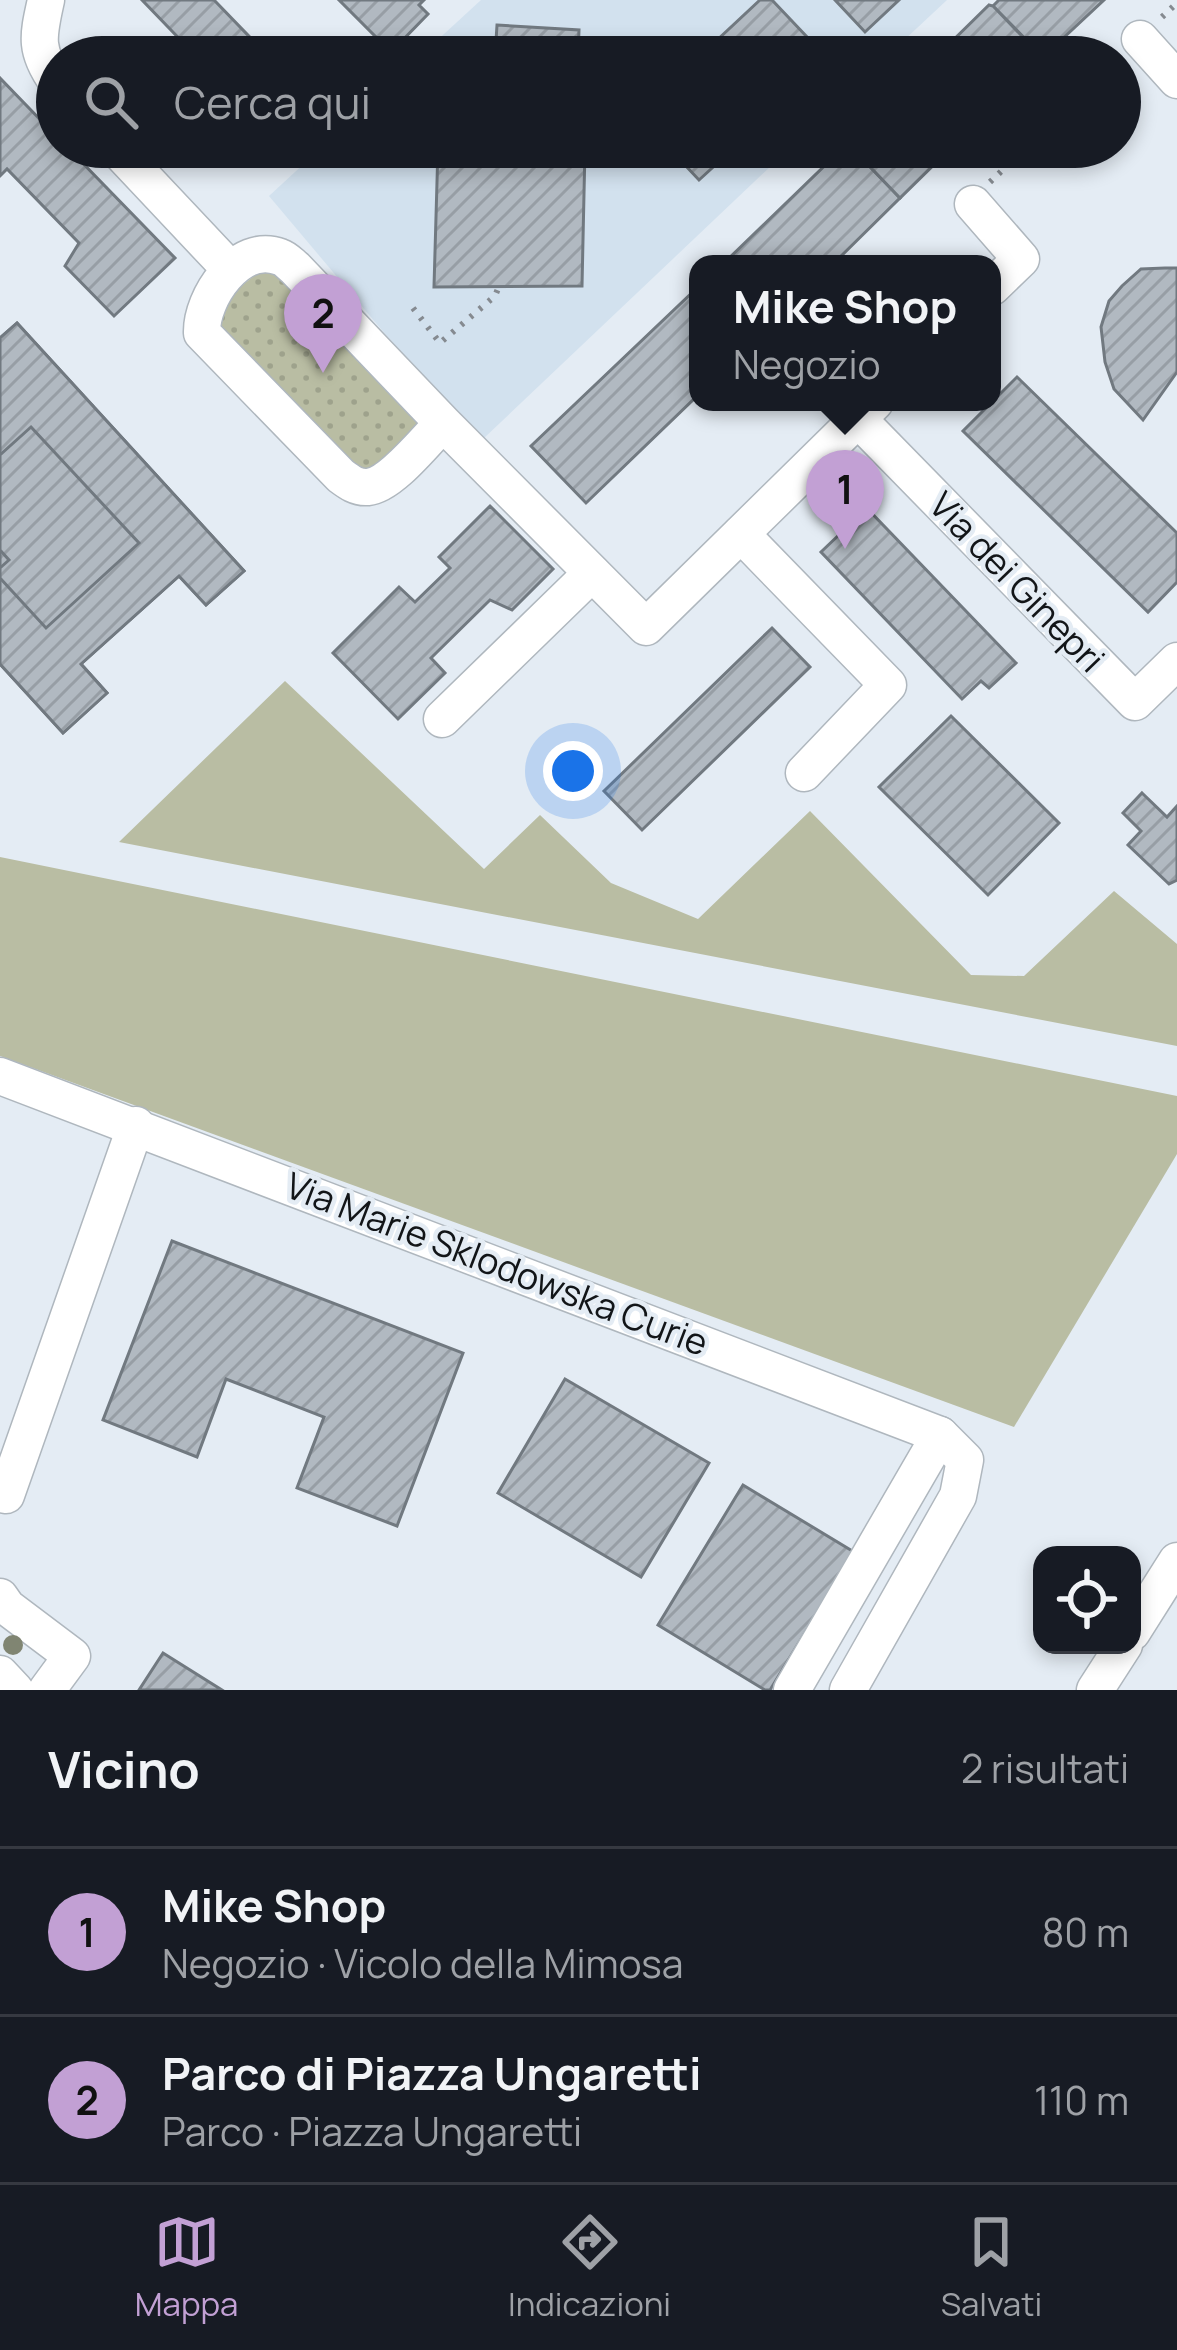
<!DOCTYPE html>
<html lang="it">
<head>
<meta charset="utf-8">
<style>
	body { margin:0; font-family:Manrope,sans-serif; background:#20242c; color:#f1f3f6 }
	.controls { position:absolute; right:36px; bottom:36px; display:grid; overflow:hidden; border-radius:24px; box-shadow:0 6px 18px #0003 }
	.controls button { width:108px; height:108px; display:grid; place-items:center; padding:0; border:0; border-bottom:3px solid #363941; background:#171b24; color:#f1f3f6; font:60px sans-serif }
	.you { position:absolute; left:573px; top:771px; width:42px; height:42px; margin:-30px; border:9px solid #fff; border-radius:50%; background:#1a73e8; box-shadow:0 0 0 18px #1a73e833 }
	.badge { display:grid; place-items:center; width:78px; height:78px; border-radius:50%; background:#c2a0d4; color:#111; font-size:39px; font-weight:700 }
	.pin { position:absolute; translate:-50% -99px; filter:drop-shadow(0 3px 6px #0008) }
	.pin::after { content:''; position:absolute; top:63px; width:42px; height:36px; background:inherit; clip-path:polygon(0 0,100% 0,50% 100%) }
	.popup { position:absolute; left:689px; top:255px; width:312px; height:156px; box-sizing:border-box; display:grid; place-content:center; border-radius:24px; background:#171b24; filter:drop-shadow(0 3px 9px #0005); font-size:39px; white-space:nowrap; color:#9ea1a6 }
	.popup b { font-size:45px; color:#f1f3f6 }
	.popup::after { content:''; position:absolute; left:50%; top:100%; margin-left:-24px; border:24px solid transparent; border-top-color:#171b24 }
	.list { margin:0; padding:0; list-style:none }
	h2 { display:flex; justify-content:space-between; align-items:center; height:156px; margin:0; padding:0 48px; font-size:51px }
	h2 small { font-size:39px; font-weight:400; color:#9ea1a6 }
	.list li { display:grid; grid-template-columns:78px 1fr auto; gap:36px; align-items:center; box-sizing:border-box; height:168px; padding:0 48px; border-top:3px solid #363941 }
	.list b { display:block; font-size:45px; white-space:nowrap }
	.list p { margin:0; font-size:39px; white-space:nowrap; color:#9ea1a6 }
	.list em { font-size:39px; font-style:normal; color:#9ea1a6 }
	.icon { flex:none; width:66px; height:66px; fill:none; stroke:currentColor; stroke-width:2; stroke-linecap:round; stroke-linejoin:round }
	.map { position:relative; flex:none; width:1177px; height:1690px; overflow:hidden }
	.search { position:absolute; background:#171b24; box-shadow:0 6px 18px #0003; left:36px; right:36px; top:36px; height:132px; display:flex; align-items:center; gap:30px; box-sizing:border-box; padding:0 42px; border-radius:66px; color:#9ea1a6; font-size:45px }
	.sheet { height:492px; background:#171b24 }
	nav { display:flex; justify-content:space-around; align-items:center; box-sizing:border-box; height:168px; border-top:3px solid #363941; background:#171b24; font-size:33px; color:#9ea1a6 }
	nav a { display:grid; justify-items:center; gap:6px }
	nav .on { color:#c2a0d4 }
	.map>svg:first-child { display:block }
</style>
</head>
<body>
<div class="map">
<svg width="1177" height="1690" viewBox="0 0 1177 1690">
	<defs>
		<pattern id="park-dots" width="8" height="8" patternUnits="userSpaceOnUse" patternTransform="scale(3)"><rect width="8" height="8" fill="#b9bda3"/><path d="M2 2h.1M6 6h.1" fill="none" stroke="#9ea28c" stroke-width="1.8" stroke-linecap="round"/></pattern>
		<pattern id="building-hatch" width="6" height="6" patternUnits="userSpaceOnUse" patternTransform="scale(3)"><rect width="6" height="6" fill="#b1b9c1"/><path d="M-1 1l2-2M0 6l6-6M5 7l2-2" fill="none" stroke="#979ea5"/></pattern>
	</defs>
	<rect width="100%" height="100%" fill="#e4ecf4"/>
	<!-- built -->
	<g fill="#d2e1ee">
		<polygon points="481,0 947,0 886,57 419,57"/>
		<polygon points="322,147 791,147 483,439 386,335 269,196"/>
	</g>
	<!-- grass -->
	<g fill="#b9bda3">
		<polygon points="285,681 484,869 540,815 611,883 698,919 810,811 971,975 1024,976 1114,891 1177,944 1177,1046 119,842"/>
		<polygon points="0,857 1177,1096 1177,1154 1014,1427 0,1056"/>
	</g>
	<!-- park -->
	<polygon fill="url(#park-dots)" points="279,256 448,428 356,486 201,318"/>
	<!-- building -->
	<g fill="url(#building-hatch)" stroke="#717980" stroke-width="3">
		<polygon points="142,0 214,0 269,57 197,57"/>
		<polygon points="339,0 424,0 419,5 428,14 391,52"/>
		<polygon points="760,0 772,0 826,57 699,57"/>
		<polygon points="835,0 899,0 865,32"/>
		<polygon points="999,0 1104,0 1043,57 993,6"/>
		<polygon points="989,5 993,6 1042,57 936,57"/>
		<polygon points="497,25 579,30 578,57 495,57"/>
		<polygon points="0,78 57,137 57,147 67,147 175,258 114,316 65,266 79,243 7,169 0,176"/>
		<polygon points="438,147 585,148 582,286 434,287"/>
		<polygon points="668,147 735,147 699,180"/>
		<polygon points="844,147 851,147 900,198 833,264 723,264"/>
		<polygon points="851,147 952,147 900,198"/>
		<polygon points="1165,268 1177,268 1177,372 1143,420 1114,389 1105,362 1101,327 1109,301 1122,286 1141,269"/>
		<polygon points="698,287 698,395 586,503 531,446"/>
		<polygon points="17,323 244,571 206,605 179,576 81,664 107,693 63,733 0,664 0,578 46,628 139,543 31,427 0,455 0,338"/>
		<polygon points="17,323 244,571 206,605 179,576 81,664 107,693 63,733 0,664 0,338"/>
		<polygon points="1017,377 1177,533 1177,582 1148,612 963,431"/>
		<polygon points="31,427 139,543 46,628 0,578 0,568 9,560 0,550 0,455"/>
		<polygon points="859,500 1016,663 989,688 981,681 962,699 821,552 843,531 835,523"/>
		<polygon points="490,506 553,569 512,610 490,600 431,658 445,673 398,719 333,653 399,587 415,602 450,568 439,557"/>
		<polygon points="772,628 810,667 642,830 604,791"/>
		<polygon points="951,716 1059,823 988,895 879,787"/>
		<polygon points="1142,793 1167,817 1177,806 1177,880 1169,884 1128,845 1141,831 1123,813"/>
		<polygon points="172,1241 463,1353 397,1526 297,1488 324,1417 226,1379 197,1457 103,1420"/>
		<polygon points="565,1379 709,1463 641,1577 498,1493"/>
		<polygon points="743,1485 854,1552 770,1690 765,1690 658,1625"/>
		<polygon points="163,1653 222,1690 139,1690"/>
	</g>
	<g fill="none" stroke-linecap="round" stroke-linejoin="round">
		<defs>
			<g id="street">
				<path d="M46,0C38,36 34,50 57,82"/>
				<polyline points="1140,39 1177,80"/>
				<polyline points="115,147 229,268"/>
				<polyline points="973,204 1021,259 992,287"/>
				<polyline points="858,419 1135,702 1177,661"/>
				<path d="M443,423C426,440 391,485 368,487C357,488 349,482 341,476L202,333C201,298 239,241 280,257C286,259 290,264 295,268L443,423L646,627L875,402"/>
				<polyline points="741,534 888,685 804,773"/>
				<polyline points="442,719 592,573"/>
				<polyline points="0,1076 940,1435 965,1460 958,1496 848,1690"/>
				<polyline points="0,1494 6,1495 136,1125"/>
				<polyline points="0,1597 7,1607 72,1656 47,1690"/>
				<polyline points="1132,1632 1177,1561"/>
				<polyline points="0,1674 15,1690"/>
				<polyline points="792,1690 940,1435"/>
				<polyline points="1095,1690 1124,1645"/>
			</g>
		</defs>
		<!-- street casing -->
		<use href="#street" stroke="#afb7be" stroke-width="39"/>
		<!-- path -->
		<g stroke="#858a90" stroke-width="6" stroke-dasharray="3 9" stroke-linecap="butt">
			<polyline points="1162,17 1177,3"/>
			<polyline points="990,182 1027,147"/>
			<polyline points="413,308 440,343 495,296 499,286"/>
		</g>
		<!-- street -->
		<use href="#street" stroke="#fff" stroke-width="36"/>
	</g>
	<!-- trees -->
	<circle fill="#808572" cx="13" cy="1645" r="10"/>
	<g text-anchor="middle" stroke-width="9" stroke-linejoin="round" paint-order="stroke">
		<!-- street labels -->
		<g font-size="36" fill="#121518" stroke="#e4ecf4">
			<text transform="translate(1017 582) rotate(46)" y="13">Via dei Ginepri</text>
			<text transform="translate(497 1264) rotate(21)" y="13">Via Marie Sklodowska Curie</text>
		</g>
	</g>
</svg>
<div class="controls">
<button><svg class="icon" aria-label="locate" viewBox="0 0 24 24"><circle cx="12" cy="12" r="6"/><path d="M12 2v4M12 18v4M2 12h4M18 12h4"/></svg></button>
</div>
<div class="you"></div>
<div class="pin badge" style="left:845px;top:549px">1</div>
<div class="popup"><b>Mike Shop</b>Negozio</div>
<div class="pin badge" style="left:323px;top:373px">2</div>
<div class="search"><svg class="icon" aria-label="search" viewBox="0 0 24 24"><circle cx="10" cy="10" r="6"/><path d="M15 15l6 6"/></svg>Cerca qui</div>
</div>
<section class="sheet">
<h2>Vicino<small>2 risultati</small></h2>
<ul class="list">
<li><span class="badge">1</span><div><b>Mike Shop</b><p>Negozio · Vicolo della Mimosa</p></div><em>80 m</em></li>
<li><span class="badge">2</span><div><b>Parco di Piazza Ungaretti</b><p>Parco · Piazza Ungaretti</p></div><em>110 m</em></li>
</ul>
</section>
<nav>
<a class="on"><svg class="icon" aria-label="map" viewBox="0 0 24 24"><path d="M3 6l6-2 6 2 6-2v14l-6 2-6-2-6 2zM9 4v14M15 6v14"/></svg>Mappa</a>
<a><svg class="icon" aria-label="directions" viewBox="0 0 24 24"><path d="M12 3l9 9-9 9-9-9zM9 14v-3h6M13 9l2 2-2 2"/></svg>Indicazioni</a>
<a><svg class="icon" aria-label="saved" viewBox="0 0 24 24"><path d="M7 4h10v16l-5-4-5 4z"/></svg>Salvati</a>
</nav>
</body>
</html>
